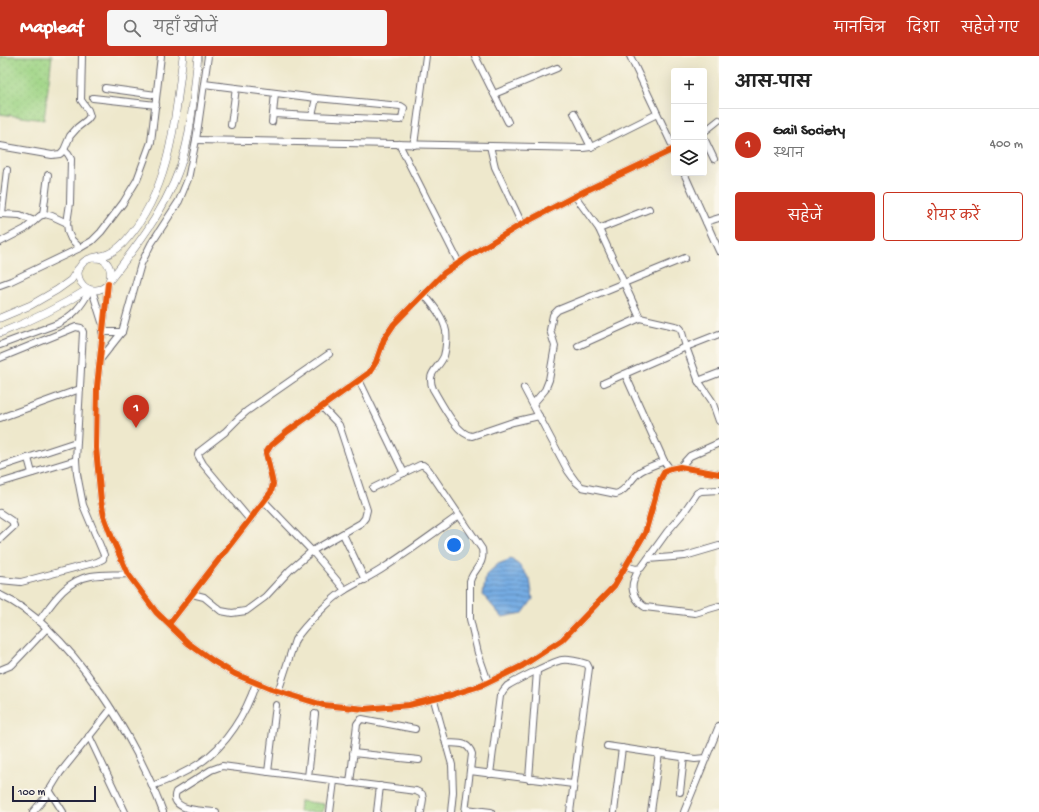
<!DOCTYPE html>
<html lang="hi">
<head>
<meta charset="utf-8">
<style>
	body { margin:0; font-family:"Gochi Hand","Playpen Sans Deva",sans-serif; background:#f6f6f6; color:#222 }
	.controls { position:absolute; right:12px; top:12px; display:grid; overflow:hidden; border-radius:4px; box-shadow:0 4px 16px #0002 }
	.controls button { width:36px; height:36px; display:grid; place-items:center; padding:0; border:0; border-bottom:1px solid #e0e0e0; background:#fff; color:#222; font:20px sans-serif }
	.scale { position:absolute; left:12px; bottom:10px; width:84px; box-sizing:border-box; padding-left:4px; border:2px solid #22223b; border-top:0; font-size:11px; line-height:14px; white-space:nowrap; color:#22223b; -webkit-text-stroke:3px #fbf7ec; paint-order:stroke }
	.you { position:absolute; left:454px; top:489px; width:14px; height:14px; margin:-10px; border:3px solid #fff; border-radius:50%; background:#1a73e8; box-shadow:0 0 0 6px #1a73e833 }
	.badge { display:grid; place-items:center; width:26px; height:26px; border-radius:50%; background:#c8321e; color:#fff; font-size:13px; font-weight:700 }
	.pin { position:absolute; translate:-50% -33px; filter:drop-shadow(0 1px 2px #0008) }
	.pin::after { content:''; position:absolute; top:21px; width:14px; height:12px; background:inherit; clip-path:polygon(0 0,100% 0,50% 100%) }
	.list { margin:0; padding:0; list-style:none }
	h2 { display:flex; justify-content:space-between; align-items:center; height:52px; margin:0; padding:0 16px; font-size:17px }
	h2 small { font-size:13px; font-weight:400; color:#767676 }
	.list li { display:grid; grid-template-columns:26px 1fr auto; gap:12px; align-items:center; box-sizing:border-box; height:72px; padding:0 16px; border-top:1px solid #e0e0e0 }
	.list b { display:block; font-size:15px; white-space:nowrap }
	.list p { margin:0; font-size:13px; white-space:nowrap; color:#767676 }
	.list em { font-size:13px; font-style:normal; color:#767676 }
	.actions { display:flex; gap:8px; padding:12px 16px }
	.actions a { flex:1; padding:9px 0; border:1px solid #c8321e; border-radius:4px; text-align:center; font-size:14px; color:#c8321e }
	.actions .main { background:#c8321e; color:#fff }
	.icon { flex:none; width:22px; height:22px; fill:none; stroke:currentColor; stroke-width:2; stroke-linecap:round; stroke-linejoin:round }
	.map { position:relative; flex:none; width:719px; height:756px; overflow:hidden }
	header { display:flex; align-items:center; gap:24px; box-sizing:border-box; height:56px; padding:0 20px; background:#c8321e; color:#fff }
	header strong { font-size:19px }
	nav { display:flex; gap:22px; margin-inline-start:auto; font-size:14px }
	.search { width:280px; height:36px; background:#f6f6f6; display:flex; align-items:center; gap:10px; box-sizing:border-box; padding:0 14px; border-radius:4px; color:#767676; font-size:15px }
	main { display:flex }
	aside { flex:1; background:#fff }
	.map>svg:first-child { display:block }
</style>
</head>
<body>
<header>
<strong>Mapleaf</strong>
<div class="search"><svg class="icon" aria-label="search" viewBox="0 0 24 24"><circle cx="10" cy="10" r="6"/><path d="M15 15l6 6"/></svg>यहाँ खोजें</div>
<nav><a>मानचित्र</a><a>दिशा</a><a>सहेजे गए</a></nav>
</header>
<main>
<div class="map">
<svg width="719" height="756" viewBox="0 0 719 756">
	<defs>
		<pattern id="grass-dots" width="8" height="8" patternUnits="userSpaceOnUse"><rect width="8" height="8" fill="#9fd485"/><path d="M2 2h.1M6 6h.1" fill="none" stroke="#89b674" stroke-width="1.8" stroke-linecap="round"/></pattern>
		<pattern id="park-crowns" width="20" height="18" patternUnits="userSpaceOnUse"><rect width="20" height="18" fill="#9fd485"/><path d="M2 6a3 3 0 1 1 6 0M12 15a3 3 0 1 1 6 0" fill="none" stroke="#89b674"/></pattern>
		<pattern id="water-rules" width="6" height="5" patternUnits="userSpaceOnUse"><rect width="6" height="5" fill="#74abe2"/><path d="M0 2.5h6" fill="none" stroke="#5f8bb8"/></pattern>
	</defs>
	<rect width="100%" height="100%" fill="#fbf7ec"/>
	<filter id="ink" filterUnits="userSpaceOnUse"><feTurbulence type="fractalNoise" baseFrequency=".025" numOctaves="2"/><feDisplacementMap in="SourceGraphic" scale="8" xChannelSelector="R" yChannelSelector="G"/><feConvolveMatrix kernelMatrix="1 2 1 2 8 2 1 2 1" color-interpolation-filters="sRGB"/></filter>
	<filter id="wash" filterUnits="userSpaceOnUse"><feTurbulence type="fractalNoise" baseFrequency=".012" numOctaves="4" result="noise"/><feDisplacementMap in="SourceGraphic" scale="16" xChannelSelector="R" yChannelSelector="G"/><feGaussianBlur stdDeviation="0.9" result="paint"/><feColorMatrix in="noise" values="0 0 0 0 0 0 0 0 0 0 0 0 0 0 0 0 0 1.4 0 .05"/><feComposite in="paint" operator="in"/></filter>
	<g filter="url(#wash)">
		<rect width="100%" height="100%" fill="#eee8cc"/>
		<!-- grass -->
		<polygon fill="url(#grass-dots)" stroke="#607b60" points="0,0 52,0 44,64 0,58"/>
		<!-- park -->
		<polygon fill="url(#park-crowns)" stroke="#607b60" points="300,745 324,748 323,756 299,756"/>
		<!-- water -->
		<polygon fill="url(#water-rules)" stroke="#4b668e" points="511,503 519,509 530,523 533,543 523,557 502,561 483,539 486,519 498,508"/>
	</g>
	<g filter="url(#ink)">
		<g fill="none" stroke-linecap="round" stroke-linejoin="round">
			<defs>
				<g id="minor">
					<polyline points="475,0 508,66"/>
					<polyline points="630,0 674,93"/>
					<polyline points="204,28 316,42 401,50 404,52 402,62 400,64 312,60 316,42"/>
					<polyline points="105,32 156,39"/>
					<polyline points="275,37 273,58 312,60"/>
					<polyline points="494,38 557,12"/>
					<polyline points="93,42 156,49"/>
					<polyline points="574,57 591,91"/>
					<polyline points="272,66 273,58"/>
					<polyline points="231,69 236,32"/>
					<polyline points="704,76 719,64"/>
					<polyline points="704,82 714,103"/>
					<polyline points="196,84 583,92 591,91 657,58"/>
					<polyline points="399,88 459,207"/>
					<polyline points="414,89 426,0"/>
					<polyline points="0,90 52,99 60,98 64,94 70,80 78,71 87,64 90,60 88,54 81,44 82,0"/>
					<polyline points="490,90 495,111 522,168"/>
					<polyline points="64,94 68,98 71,103 70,147 67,167 68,176 71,183 80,192"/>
					<polyline points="684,117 719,195"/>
					<polyline points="575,140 599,173 640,262 679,271 681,273 686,291 699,326 712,345 719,365"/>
					<polyline points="2,157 7,114"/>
					<polyline points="0,158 20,159 34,165"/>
					<polyline points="43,159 48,119"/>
					<polyline points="706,166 719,162"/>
					<polyline points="599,173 649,153"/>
					<polyline points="0,186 25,173 40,160 45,158 52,160 67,167"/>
					<polyline points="108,227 97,331 96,392 101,445 104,460 112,482 128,518 156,556 188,587 213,605 235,618 271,633 323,649 365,653 409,649 451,639 483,629 522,610 562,584 614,530 645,477 660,424 665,415 670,413 680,411 719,418"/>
					<polyline points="0,229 11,225 80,192 92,185 101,176 123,147 137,124 151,86 161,0"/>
					<polyline points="92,234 102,266"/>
					<path d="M423,237C432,248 443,260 446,275C447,281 446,293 444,300C438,314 426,316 433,333C441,346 457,379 472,380L513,366L539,360"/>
					<polyline points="102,276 122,276"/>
					<path d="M0,289L57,268C74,259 81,251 90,234"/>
					<polyline points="578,290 640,262"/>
					<polyline points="0,302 76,271 81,272 83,276 76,404 77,418 83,449 104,499 103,503 97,506 21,526 0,524"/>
					<polyline points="100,304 122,276 141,208 151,188 179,145 188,123 196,84 208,0"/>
					<polyline points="625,318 664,405 670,413"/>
					<polyline points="359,324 404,417"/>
					<polyline points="698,325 719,317"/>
					<polyline points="604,327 686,291 719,278"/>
					<path d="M524,332L568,415L576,426L582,431L616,438C627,435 631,421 641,415C648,411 657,408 664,405"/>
					<polyline points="533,348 545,334 549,324 555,290 550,274 553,259 558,254 685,202"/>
					<polyline points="0,362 80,333"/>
					<polyline points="28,402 32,417"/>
					<polyline points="0,411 76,386"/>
					<polyline points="680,411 690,400 719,387"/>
					<polyline points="0,427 76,404"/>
					<path d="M373,432L420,409H423L428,413L482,493C485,509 474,512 470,525V563L478,597L488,626"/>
					<polyline points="264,445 312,495 345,534"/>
					<polyline points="0,457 12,465 14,470 0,483"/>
					<polyline points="250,464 203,408 198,399 199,396 225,376 239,362 247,355 329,298"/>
					<polyline points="343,478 365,524"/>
					<polyline points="648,503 685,500 719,490"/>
					<polyline points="625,510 636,513 641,512 667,476 684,456 697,437 701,435 719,434"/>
					<path d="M639,513C634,523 629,531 636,542C639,546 641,549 645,551L695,557L719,550"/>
					<polyline points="192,538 204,541 221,555 232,557 246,555 265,541 290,514 312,495 361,467 365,462 367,454 339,369 322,351"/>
					<path d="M0,539C70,571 137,685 163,756"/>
					<path d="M39,565C52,547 66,524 91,520C103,518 116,519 128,518"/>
					<polyline points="169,568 271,436 273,428 266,397 271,389 288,375 369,317 376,306 384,283 394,268 444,217 474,197 522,168 585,135 674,93"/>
					<polyline points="0,614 12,609 47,572"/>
					<path d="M278,636L295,584C304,570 331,543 345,534C358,526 372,520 385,511C410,495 434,477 458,460"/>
					<polyline points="434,644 452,709 453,736 451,756"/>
					<polyline points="89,680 125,756"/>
					<path d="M446,687C458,688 468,685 472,698L465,756"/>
					<polyline points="607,690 695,703 705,702"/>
					<polyline points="353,697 419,704"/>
					<polyline points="470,715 573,728"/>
					<polyline points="268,716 276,649"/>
					<path d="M490,718L500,640C502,636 504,633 507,630C515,625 554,605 562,604C570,603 580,606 587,608L589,612L570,756"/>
					<polyline points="308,721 315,658"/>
					<polyline points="529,723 537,615"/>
					<polyline points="350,727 357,668 360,664 362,663 415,673"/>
					<path d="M152,730C169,724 185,717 200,707C227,689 246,657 256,627"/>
					<polyline points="49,734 63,756"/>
					<polyline points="680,736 684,701"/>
					<polyline points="466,753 491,756"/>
					<polyline points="33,756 44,743 60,717 111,653"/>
					<path d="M216,756C205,755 168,755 176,736L211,714L222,710L416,735L422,738L423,743L421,756"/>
					<polyline points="330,756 334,725"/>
					<polyline points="377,756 380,730"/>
					<polyline points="614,756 622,692"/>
					<polyline points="651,756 659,697"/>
					<polyline points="684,756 719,670"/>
				</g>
				<g id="tertiary">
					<path d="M93,202C96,202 99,202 102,203C116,211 112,233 96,234C83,235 73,220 81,209C87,200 99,202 108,198C115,195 122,189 127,183C171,132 175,63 183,0"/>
					<path d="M110,224C141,185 173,143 185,94C193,64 194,31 198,0"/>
					<polyline points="0,262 31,249 57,234 71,224 78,213"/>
					<path d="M0,277C31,265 60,251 88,233"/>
				</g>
			</defs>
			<!-- minor casing -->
			<use href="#minor" stroke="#69676e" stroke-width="8"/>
			<!-- tertiary casing -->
			<use href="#tertiary" stroke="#69676e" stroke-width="8"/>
			<!-- minor -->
			<use href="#minor" stroke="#fff" stroke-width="6"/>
			<!-- tertiary -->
			<use href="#tertiary" stroke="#fff" stroke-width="7"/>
			<defs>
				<g id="cycleway">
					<polyline points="108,227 97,331 96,392 101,445 104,460 112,482 128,518 156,556 188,587 213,605 235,618 271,633 323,649 365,653 409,649 451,639 483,629 522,610 562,584 614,530 645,477 660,424 665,415 670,413 680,411 719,418"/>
					<polyline points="169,568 271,436 273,428 266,397 271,389 288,375 369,317 376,306 384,283 394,268 444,217 474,197 522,168 585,135 674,93"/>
				</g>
			</defs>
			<!-- cycleway casing -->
			<use href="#cycleway" stroke="#fbf7ec" stroke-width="8"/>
			<!-- cycleway -->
			<use href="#cycleway" stroke="#e8590c" stroke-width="6"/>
		</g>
	</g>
</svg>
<div class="controls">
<button>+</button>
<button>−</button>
<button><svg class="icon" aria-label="layers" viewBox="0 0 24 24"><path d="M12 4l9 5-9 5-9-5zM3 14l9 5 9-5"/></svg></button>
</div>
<div class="scale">100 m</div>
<div class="you"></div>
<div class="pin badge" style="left:136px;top:372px">1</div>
</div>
<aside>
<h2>आस-पास<small></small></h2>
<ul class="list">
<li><span class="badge">1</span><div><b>Gail Society</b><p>स्थान</p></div><em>400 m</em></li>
</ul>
<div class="actions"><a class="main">सहेजें</a><a>शेयर करें</a></div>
</aside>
</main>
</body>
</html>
